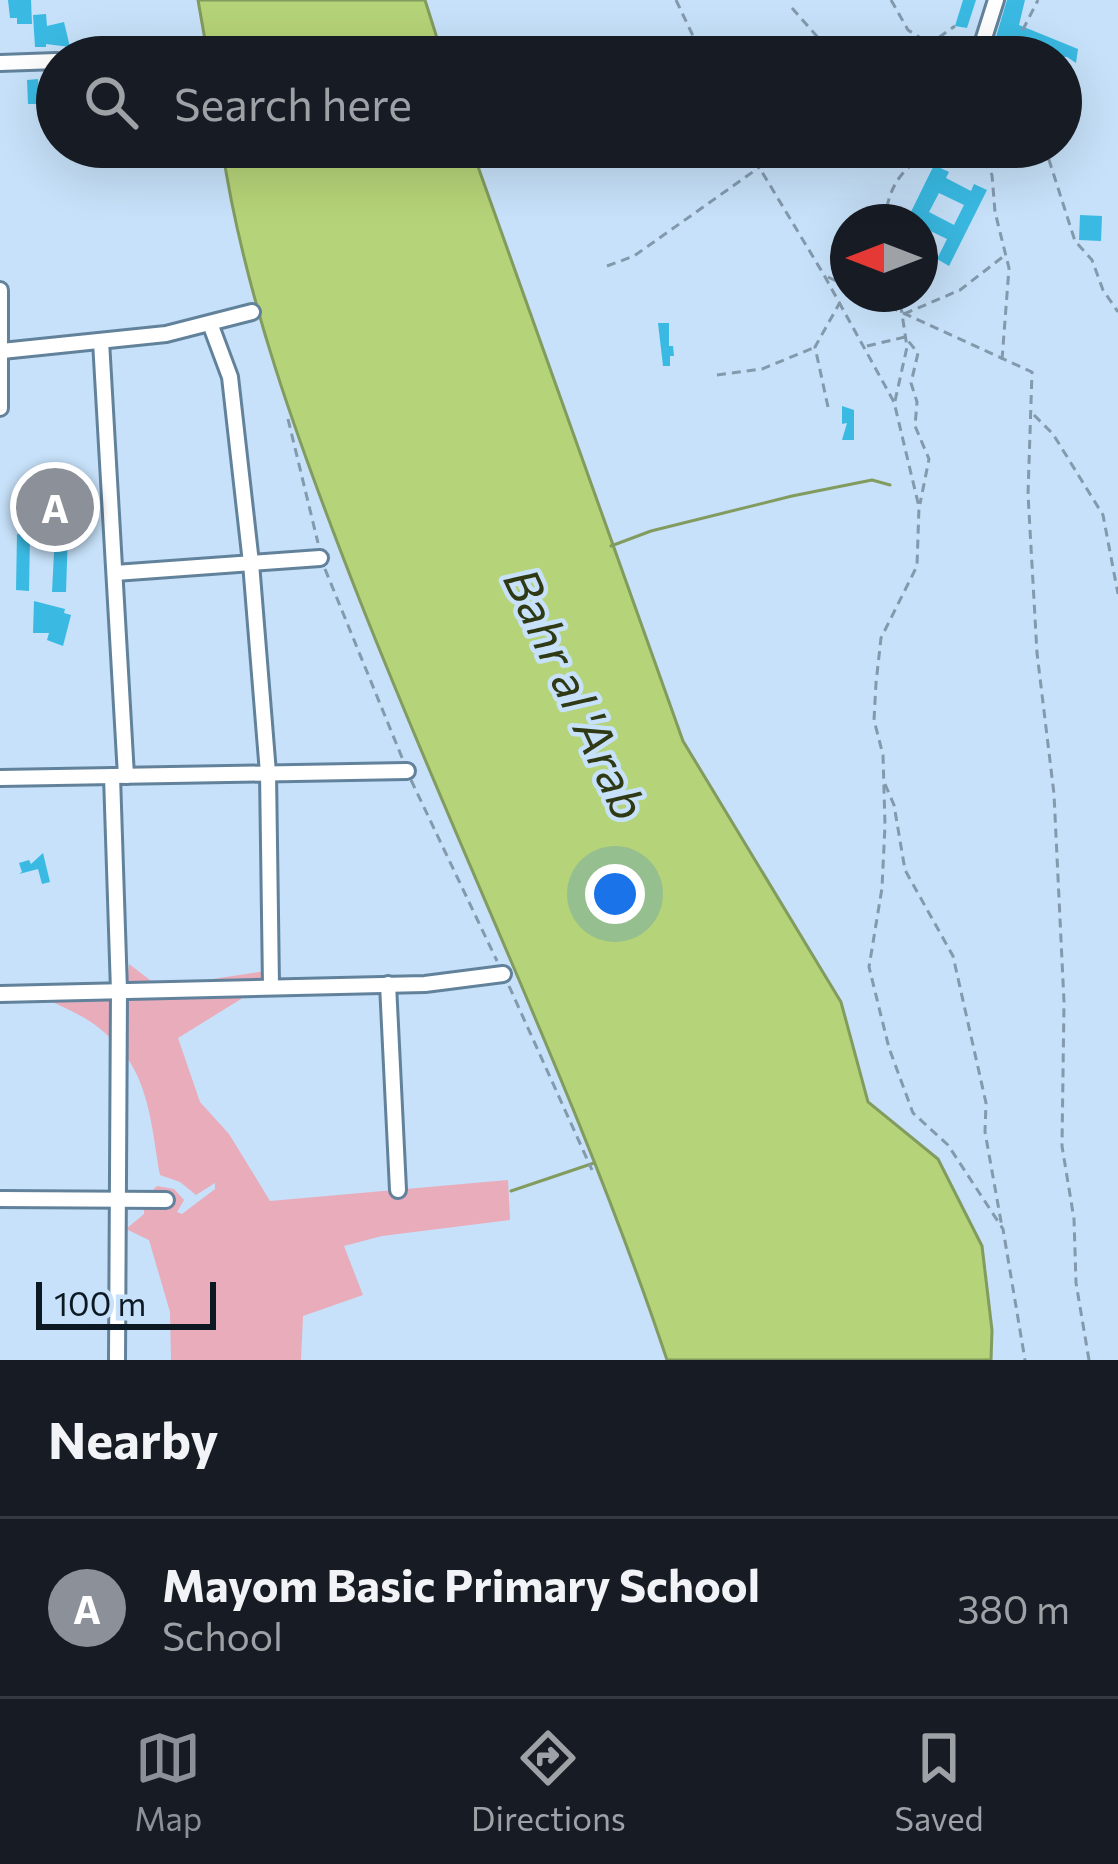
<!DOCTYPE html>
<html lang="en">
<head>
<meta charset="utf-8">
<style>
	body { margin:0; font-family:Commissioner,sans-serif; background:#20242c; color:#f1f3f6 }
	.compass { position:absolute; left:830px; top:204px; width:108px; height:108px; border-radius:50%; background:#171b24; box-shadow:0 12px 48px #0002; rotate:270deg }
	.scale { position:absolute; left:36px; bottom:30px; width:180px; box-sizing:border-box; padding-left:12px; border:6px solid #0c1923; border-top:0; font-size:33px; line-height:42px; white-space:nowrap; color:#0c1923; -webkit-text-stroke:9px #c6e1f9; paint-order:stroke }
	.you { position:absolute; left:615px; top:894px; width:42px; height:42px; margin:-30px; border:9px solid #fff; border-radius:50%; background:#1a73e8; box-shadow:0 0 0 18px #1a73e833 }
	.badge { display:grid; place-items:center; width:78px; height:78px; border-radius:50%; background:#8c9099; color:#fff; font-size:39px; font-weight:700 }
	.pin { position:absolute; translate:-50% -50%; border:6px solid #fff; box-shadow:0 3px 12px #0006 }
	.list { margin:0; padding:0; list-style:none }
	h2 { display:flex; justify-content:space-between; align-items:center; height:156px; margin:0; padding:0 48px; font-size:51px }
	h2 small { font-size:39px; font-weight:400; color:#9ea1a6 }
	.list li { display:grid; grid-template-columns:78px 1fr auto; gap:36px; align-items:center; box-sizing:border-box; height:180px; padding:0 48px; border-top:3px solid #363941 }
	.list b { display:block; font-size:45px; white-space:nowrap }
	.list p { margin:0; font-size:39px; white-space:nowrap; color:#9ea1a6 }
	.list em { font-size:39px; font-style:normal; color:#9ea1a6 }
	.icon { flex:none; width:66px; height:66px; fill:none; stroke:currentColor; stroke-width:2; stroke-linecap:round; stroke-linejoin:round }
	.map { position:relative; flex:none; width:1118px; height:1360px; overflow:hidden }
	.search { position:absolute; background:#171b24; box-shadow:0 12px 48px #0002; left:36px; right:36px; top:36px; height:132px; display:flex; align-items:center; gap:30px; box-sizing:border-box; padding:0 42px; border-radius:66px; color:#9ea1a6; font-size:45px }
	.sheet { height:336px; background:#171b24 }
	nav { display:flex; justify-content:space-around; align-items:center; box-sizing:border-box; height:168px; border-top:3px solid #363941; background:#171b24; font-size:33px; color:#9ea1a6 }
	nav a { display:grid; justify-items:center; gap:6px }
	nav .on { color:#8c9099 }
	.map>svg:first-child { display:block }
</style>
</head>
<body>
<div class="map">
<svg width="1118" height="1360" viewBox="0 0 1118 1360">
	<rect width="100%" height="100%" fill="#c6e1f9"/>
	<!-- green -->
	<path fill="#e9acba" d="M129,964L159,987L273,970L286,997L254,991L178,1038L200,1102L229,1134L270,1201L508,1180L510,1220L382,1236L344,1246L363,1295L303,1316L301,1360H171L170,1312L149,1240L126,1229L144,1214V1198L157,1186L174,1189L184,1200L177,1212L182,1214L215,1189V1183L196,1195L180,1182L160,1175C150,1117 149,1067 99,1028C81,1013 53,1003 31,992L82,985L126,989Z"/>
	<!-- water -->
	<g fill="#b5d378" stroke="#829b5e" stroke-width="3">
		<polygon points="198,0 425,0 443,57 208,57"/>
		<path d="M222,147H471L683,741L841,1002L868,1102L938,1159L982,1246L992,1330L991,1360H667C579,1096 454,843 353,583C299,444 244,295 222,147Z"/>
	</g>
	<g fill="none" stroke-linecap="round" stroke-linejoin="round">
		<!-- stream -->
		<g stroke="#829b5e" stroke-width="3">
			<polyline points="611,546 651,531 792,496 872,480 890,485"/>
			<polyline points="511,1191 594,1163"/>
		</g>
	</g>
	<!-- building -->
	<g fill="#3abae3" fill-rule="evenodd">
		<polygon points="8,0 31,0 32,24 17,24 17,18 10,18"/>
		<polygon points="963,0 976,0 967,28 955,26"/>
		<polygon points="1007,0 1025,0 1019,25 1078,49 1076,63 1067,57 1025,57 1028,44 1013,37 1002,52 997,49 997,57 990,57"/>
		<polygon points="46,14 47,26 64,22 70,47 46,44 46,47 35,47 33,15"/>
		<polygon points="957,36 969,41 967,57 931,57 933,44 952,48"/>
		<polygon points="38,79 40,104 28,104 27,80"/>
		<path d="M934,165L949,172L946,178L971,191L974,184L987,190L949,266L937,259L947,239L920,226V222H906ZM939,193L964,205L954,225L929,212Z"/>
		<polygon points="1080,215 1102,216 1101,241 1079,240"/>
		<polygon points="658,323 669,323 669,346 673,346 674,356 670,356 670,366 663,366"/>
		<polygon points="842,406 854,410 854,440 842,440 847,423 842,424"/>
		<polygon points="55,533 68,533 66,592 52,592"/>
		<polygon points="17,534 30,535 29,591 16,590"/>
		<polygon points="34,601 65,609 64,613 71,615 63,646 47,640 49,633 33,633"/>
		<polygon points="43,853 50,882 42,884 38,869 19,874 22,872 19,863 29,860 31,864"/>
	</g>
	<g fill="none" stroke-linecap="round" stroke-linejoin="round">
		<defs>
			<g id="minor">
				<polyline points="978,57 996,0"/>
				<polyline points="0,63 57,61"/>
				<polyline points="0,290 0,408"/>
				<polyline points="211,326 230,377 251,563 268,773 271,986"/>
				<polyline points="101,341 126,776"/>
				<polyline points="2,351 166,334 252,312"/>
				<polyline points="115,573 320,558"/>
				<polyline points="112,776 119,991 117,1360"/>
				<polyline points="0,778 407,771"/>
				<polyline points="388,984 398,1190"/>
				<polyline points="0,994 425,984 503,974"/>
				<polyline points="0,1199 166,1200"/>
			</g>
		</defs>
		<!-- minor casing -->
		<use href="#minor" stroke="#62829c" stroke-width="20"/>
		<!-- path -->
		<g stroke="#8399ac" stroke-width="3" stroke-dasharray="9 6" stroke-linecap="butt">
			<polyline points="676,0 703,57"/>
			<polyline points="891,0 908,30 924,40 928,57"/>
			<polyline points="792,8 835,57"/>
			<polyline points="925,40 934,41 955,26"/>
			<polyline points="1009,57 1038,0"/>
			<polyline points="747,147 824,275 894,402 919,507 917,566 881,638 876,683 874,720 883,755 885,825 882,888 869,967 889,1048 913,1113 948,1145 1003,1229 1025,1360"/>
			<polyline points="976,147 992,175 995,212 1009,268 1002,360"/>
			<polyline points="1040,147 1049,160 1075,241 1092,260 1103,290 1118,312"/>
			<path d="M884,222C890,181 903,166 940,147"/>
			<polyline points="607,266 634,256 788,147"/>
			<polyline points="828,277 848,287"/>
			<polyline points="862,294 1032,372 1028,494 1037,653 1054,794 1064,1002 1062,1146 1074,1219 1076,1283 1089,1360"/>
			<polyline points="904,314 960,290 1004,256"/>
			<polyline points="867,346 905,337 918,353 911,383 917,402 915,426 929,459 920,504"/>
			<polyline points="717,375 762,369 813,348"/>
			<polyline points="895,401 907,347 899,294"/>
			<polyline points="828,407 815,347 839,304"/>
			<polyline points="1034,415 1053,434 1103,515 1118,594"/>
			<polyline points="288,419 318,543"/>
			<polyline points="325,569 403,760"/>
			<polyline points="411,780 497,961"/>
			<polyline points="885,784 894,805 905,870 953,956 986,1103 985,1132 1002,1227"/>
			<polyline points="509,986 592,1170"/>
		</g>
		<!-- minor -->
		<use href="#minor" stroke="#fff" stroke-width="14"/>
	</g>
	<g text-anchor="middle" stroke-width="9" stroke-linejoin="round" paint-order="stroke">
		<!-- water labels -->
		<g font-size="48" font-style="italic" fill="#2f3a14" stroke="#c6e1f9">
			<text transform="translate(575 694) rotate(65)" y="17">Bahr al 'Arab</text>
		</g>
	</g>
</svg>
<svg class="compass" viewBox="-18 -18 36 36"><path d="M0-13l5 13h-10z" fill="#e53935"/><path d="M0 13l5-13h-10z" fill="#9ea1a6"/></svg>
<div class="scale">100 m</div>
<div class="you"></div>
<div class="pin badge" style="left:55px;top:507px">A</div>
<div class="search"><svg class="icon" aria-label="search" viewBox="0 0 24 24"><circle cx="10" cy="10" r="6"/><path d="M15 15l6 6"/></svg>Search here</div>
</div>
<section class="sheet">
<h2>Nearby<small></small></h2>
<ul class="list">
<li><span class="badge">A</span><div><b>Mayom Basic Primary School</b><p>School</p></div><em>380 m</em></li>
</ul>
</section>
<nav>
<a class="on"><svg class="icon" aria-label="map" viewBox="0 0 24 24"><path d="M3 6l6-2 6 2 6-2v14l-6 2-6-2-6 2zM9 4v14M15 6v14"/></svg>Map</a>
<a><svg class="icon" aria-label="directions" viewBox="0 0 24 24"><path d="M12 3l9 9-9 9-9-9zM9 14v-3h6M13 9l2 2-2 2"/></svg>Directions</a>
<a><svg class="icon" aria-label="saved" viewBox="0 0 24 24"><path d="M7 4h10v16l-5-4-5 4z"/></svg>Saved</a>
</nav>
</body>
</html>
